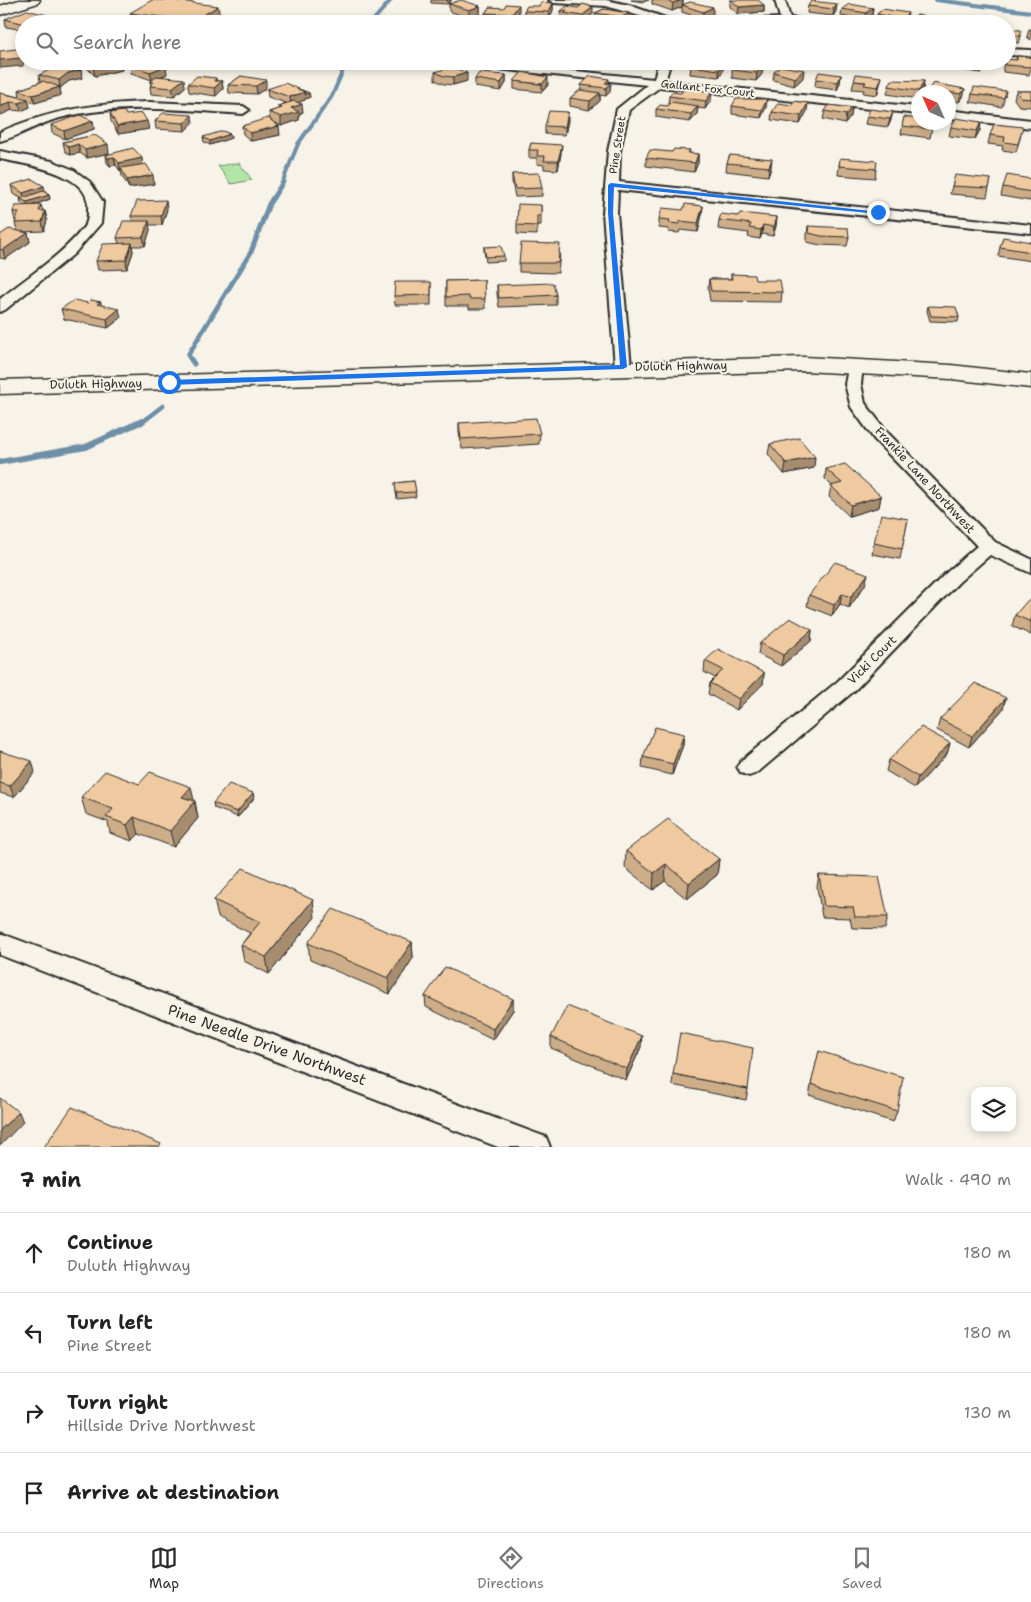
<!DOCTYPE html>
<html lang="en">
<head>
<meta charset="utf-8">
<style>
	body { margin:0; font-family:"Shantell Sans",sans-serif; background:#f6f6f6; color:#222 }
	.controls { position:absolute; right:15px; bottom:15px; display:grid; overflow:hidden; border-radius:10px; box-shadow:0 2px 8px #0003 }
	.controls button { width:45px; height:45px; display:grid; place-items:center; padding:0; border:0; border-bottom:1px solid #e0e0e0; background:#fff; color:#222; font:25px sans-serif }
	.compass { position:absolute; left:911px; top:85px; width:45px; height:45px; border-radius:50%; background:#fff; box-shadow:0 2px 8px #0003; rotate:315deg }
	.stop { position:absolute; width:15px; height:15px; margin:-11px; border:4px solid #1a73e8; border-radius:50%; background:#fff }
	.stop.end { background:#1a73e8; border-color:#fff; box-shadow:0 1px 5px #0008 }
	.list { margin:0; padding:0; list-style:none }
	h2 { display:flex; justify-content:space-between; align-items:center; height:65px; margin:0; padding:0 20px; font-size:21px }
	h2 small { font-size:16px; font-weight:400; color:#767676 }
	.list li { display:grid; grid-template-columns:32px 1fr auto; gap:15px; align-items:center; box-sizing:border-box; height:80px; padding:0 20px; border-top:1px solid #e0e0e0 }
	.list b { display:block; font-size:19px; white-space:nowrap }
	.list p { margin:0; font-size:16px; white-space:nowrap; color:#767676 }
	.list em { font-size:16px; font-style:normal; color:#767676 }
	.icon { flex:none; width:28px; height:28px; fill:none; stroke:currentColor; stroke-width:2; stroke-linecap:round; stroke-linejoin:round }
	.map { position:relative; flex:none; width:1031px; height:1147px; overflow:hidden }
	.search { position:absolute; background:#fff; box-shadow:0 2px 8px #0003; left:15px; right:15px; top:15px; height:55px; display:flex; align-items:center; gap:12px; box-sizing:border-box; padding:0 18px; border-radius:28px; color:#767676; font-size:19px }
	.sheet { height:385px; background:#fff }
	nav { display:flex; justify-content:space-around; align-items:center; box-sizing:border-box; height:70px; border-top:1px solid #e0e0e0; background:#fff; font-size:14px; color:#767676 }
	nav a { display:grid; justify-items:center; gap:2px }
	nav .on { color:#2b2b2b }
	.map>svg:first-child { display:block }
</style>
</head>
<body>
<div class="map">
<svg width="1031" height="1147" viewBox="0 0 1031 1147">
	<rect width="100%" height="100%" fill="#f7f3e8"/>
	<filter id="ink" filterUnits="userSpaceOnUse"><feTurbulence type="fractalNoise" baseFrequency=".02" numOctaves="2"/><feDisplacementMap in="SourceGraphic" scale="10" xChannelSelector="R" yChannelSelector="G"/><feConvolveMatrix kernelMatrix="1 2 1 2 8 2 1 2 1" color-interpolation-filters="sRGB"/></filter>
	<g filter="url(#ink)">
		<!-- green -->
		<polygon fill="#b2e6a7" stroke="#6e8869" points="239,163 252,180 231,184 218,166"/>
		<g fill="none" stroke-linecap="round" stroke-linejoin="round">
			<!-- stream-far2 -->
			<g stroke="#6e8fa7" stroke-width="4">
				<polyline points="936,0 1031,12"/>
				<polyline points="370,24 391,0"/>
				<polyline points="282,183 298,144 332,96 347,61"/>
			</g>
			<!-- stream-far1 -->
			<g stroke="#6e8fa7" stroke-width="5">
				<polyline points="194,364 188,355 251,252 269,204 283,182"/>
				<polyline points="141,423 163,406"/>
			</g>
			<!-- stream -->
			<polyline stroke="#6e8fa7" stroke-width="6" points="0,462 86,447 142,421"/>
			<defs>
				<g id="street">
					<polygon points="549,0 606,0 629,5 682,24 666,24 606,6 554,3"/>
					<polygon points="775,0 785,0 790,18 826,21 831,24 721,24 726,21 780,18"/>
					<polygon points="1007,49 1031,50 1031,56 1007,55"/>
					<polygon points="659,61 671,61 665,81 918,107 918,114 660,87 629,110 620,151 619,182 1031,225 1031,233 618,190 617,213 631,367 629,370 617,370 615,367 603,213 608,151 617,109 647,85 497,69 491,66 497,63 654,79"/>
					<path d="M150,102L243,106L249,110L243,114C183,110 120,103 60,118C39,123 21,136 0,141V132C49,110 97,103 150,102Z"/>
					<polygon points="948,110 1031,120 1031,128 948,118"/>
					<path d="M0,151L52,161L74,170L90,182L103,202L101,223L74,254L5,310L0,312V299C28,276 65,254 86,224C88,220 88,214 88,209C92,173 25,164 0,159Z"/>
					<polygon points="855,361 861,363 863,366 861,384 865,403 886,431 995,542 1031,559 1031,573 990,555 959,582 854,691 757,773 749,776 741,773 737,767 741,761 838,681 945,574 977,546 874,439 851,407 845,384 849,363"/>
					<polygon points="0,933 535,1133 546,1137 550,1147 498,1147 0,955"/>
				</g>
				<g id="secondary">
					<polygon points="19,0 40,0 38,3 0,15 0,6"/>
					<polygon points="804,357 951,365 1031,374 1031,388 951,379 804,371 0,394 0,380"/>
				</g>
			</defs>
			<!-- street casing -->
			<use href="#street" stroke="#2b2b2b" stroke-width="4"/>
			<!-- secondary casing -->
			<use href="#secondary" stroke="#2b2b2b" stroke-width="3"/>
			<!-- street -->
			<use href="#street" fill="#f7f3e8" fill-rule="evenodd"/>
			<!-- secondary -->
			<use href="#secondary" fill="#f7f3e8" fill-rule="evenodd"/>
		</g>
		<!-- wall -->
		<g fill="#cead89" stroke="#2b2b2b">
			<polygon points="431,0 452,0 448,4 431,3"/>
			<polygon points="631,0 649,0 643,2"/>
			<polygon points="652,0 683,0 683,5 713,14 703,19 682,12 682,7 672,11 652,4"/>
			<polygon points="730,0 764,5 764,12 738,14 730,7"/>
			<polygon points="553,3 553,10 549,20 524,18 524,11 539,6"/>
			<polygon points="449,4 480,6 480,14 469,18 449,11"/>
			<polygon points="837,4 836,11 833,16 807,13 808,6"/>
			<polygon points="873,8 872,15 865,21 841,16 842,9"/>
			<polygon points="604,9 629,21 623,24 614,24 595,21 595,13"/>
			<polygon points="883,9 907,20 903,24 888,24 876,22 877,14"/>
			<polygon points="561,11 593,14 582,23 564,21 564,18 561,18"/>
			<polygon points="130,13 220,17 208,24 94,24 112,23 131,19"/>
			<polygon points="485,13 519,13 512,21 485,21"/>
			<polygon points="47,15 49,22 24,24 24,30 6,27 5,19"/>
			<polygon points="911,20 945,20 944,24 910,24"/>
			<polygon points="1007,29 1021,36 1019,43 1007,42"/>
			<polygon points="1029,29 1031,29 1031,40 1027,37"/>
			<polygon points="1017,56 1031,57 1031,68 1029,75 1003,72 1003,67 1004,61 1016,60"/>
			<polygon points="85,61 119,61 121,63 122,70 95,76 86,67"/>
			<polygon points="416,61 441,61 424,67 416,64"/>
			<polygon points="567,61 581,61 579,63"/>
			<polygon points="602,61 635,61 629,66"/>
			<polygon points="932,61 944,61 942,63"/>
			<polygon points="955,61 988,61 981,73 954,69"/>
			<polygon points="724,63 723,71 719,77 690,74 691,66"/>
			<polygon points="130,65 167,74 160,77 185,87 174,96 151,94 150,86 151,85 150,82 154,79 152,80 131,73"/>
			<polygon points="763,66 762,74 756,81 732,78 732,70"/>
			<polygon points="81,70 82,78 69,81 60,88 61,95 35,103 28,101 30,107 21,111 12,110 0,115 0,93 20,97 19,90 40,82 39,75"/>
			<polygon points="435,72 467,81 453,85 444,84 435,80"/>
			<polygon points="774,72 803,78 794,86 773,80"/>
			<polygon points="506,75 506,83 501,91 475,87 475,79"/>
			<polygon points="841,75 840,83 837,90 815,87 816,79"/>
			<polygon points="241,76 266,88 257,94 229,93 228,85"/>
			<polygon points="217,81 222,81 223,89 216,96 189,92 188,84"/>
			<polygon points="514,81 548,85 542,92 514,89"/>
			<polygon points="854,81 880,84 877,95 863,93 864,90 852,89"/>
			<polygon points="924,81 923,89 921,92 918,92 918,99 887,94 889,86"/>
			<polygon points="609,84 610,92 606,96 600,95 600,101 589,110 570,106 570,98 581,90 581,85"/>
			<polygon points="267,89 298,89 309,93 310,97 305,99 305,100 298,102 303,112 299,114 299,120 281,126 274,122 280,135 251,141 243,134 242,126 270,119 269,112 278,109 278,106 286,103 268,97"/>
			<polygon points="929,89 965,89 963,97 959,102 948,101 948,92 929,92"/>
			<polygon points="1006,91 1002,107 970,102 972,94"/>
			<polygon points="1016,91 1031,91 1031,107 1019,106 1014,99"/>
			<polygon points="669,96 711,100 705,109 698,108 697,114 690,122 656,117 656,109 667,106 669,104 668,104"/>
			<polygon points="767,99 766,107 761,118 732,114 732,106"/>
			<polygon points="792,105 807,111 800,124 771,120 772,112"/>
			<polygon points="852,108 851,116 845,124 823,119 825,111"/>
			<polygon points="870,109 891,120 888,127 865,124 867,116"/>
			<polygon points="110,113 126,115 149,129 118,134 111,121"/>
			<polygon points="904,117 933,122 930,138 901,134"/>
			<polygon points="568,120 565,135 545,134 545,126"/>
			<polygon points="93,121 94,129 65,139 52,133 51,125"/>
			<polygon points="155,121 193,123 185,131 156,129"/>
			<polygon points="981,122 980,130 975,139 949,136 951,127"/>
			<polygon points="230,134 231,138 210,145 204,142 203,137"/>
			<polygon points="95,135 109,153 87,158 80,153 70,155 65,151 63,142"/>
			<polygon points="990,135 1021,135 1016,152 1002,150 1003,146 988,144"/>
			<polygon points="531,143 561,153 558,170 544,169 544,165 537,164 537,158 529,158 529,150"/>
			<polygon points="690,150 689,153 698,154 698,163 694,172 646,166 646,158 672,152"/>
			<polygon points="106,155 143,164 154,184 129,188 122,176 121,171 120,171 116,165 110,166 107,163"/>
			<polygon points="730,155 771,168 768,176 726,171 727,163"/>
			<polygon points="840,158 876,169 875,178 838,175"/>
			<polygon points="512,174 542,188 542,196 515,197 512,182"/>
			<polygon points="991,179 987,197 950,194 952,186"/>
			<polygon points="1031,179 1031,198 1030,201 1001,196 1003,187"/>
			<polygon points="11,185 46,193 49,195 50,199 32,206 41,205 43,211 45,211 47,220 44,231 21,232 28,233 30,242 5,259 0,258 0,235 17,231 15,223 16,221 15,221 13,212 26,206 21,203 20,199 21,198 13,194"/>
			<polygon points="541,205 541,225 537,225 537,235 517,234 517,225"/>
			<polygon points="703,206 702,214 698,232 680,230 679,233 668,232 669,229 659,228 659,219 683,210"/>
			<polygon points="167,209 162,225 149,225 150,230 145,246 132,246 133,252 127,269 98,270 96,261 119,243 117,238 132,221 131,216"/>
			<polygon points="738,216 777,217 776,226 773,236 762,234 760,239 748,237 749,233 718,229 719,220"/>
			<polygon points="808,226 849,237 847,246 820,245 807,242 807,235"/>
			<polygon points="1031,242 1031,261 998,256 1000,247"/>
			<polygon points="484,247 504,256 504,261 486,262 484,251"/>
			<polygon points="560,253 558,273 519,272 519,263"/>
			<polygon points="731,274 782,292 781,302 710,301 708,288 709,279 731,279"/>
			<polygon points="484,280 485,309 469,309 469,306 446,306 446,281"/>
			<polygon points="431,282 431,305 395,305 394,296"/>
			<polygon points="497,285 556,295 556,305 499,307 497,294"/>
			<polygon points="101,302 101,305 121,318 108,328 64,319 61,309 88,303"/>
			<polygon points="928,306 959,317 958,322 930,321 927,311"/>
			<polygon points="459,423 540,434 539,444 462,449 459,433"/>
			<polygon points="770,444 814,468 784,474 768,454"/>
			<polygon points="826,469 881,496 879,507 849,516 829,497 831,486 832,486 825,479"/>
			<polygon points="414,481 416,497 397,499 395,483"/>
			<polygon points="908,519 900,559 872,554 874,543"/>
			<polygon points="865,585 849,608 840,604 832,616 807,606 809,595"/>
			<polygon points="1031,601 1031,635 1012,626 1015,615"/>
			<polygon points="812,630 811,641 781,666 758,654 760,643"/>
			<polygon points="705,661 764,673 763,684 737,710 708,694 710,683 715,678 704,672"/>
			<polygon points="1003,709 969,747 937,730 940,719"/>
			<polygon points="684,734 683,745 672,775 642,768 643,757"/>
			<polygon points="950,743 947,754 915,788 886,771 889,760"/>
			<polygon points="0,751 35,772 14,797 0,793"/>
			<polygon points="139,784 195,801 198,818 174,847 139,834 132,841 110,833 108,822 86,814 81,797"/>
			<polygon points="253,793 254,798 238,817 214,808 213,803"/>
			<polygon points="626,851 719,859 717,875 687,899 665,881 653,890 625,868"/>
			<polygon points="819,875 888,917 885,929 852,928 850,918 822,917 817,887"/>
			<polygon points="214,900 315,917 269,974 244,961 241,945 250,933 218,917"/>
			<polygon points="412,942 413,958 390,994 310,960 308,943"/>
			<polygon points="425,996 513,999 513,1010 493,1040 426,1007"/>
			<polygon points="551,1037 641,1047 626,1080 551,1048"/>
			<polygon points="819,1051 897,1111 893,1122 809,1095"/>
			<polygon points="673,1074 748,1089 746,1100 672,1085"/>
		</g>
		<!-- shaded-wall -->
		<g fill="#a78d6f" stroke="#2b2b2b">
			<polygon points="447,0 452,0 448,4"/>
			<polygon points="683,0 682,7 672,11 673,3"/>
			<polygon points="553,3 553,10 549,20 549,12"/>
			<polygon points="837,4 836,11 833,16 834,9"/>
			<polygon points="519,5 519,13 512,21 512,14"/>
			<polygon points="764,5 764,12 738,14 739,7"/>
			<polygon points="218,6 220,17 208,24 194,24 194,21"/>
			<polygon points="480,6 480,14 469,18 469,10"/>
			<polygon points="593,7 593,14 582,23 582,16"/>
			<polygon points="713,7 713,14 703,19 703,12"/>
			<polygon points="873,8 872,15 865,21 866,13"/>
			<polygon points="629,13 629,21 623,24 621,24 622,17"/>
			<polygon points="908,13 907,20 903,24 901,24 902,19"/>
			<polygon points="47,15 49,22 45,24 25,24"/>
			<polygon points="21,52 24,52 23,66 0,68 0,60"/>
			<polygon points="429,61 441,61 424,67 424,63"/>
			<polygon points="630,61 635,61 629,66"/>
			<polygon points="985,61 988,61 981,73 983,65"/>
			<polygon points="121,63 122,70 95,76 93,68"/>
			<polygon points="724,63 723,71 719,77 719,70"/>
			<polygon points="166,66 167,74 152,80 150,72"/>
			<polygon points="763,66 762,74 756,81 757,73"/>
			<polygon points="81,70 82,78 69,81 60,88 59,80 68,73"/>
			<polygon points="804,70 803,78 794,86 795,78"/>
			<polygon points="467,73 467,81 453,85 453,77"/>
			<polygon points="506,75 506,83 501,91 501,83"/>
			<polygon points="841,75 840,83 837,90 838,82"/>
			<polygon points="548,77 548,85 542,92 542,84"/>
			<polygon points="882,77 880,84 877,95 878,87"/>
			<polygon points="216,78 217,86 222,81 223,89 216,96 214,81"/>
			<polygon points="184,79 185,87 174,96 172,88"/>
			<polygon points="609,79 609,86 611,84 610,92 606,96 606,88 605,83"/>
			<polygon points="266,80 266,88 257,94 256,86"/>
			<polygon points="924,81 923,89 921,92 919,92"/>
			<polygon points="60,87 61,95 35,103 33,95"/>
			<polygon points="965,89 963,97 959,102 961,94"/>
			<polygon points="305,92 309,93 310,97 305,99 305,100 291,105 290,97"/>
			<polygon points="712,92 711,100 705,109 706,101"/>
			<polygon points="600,93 600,101 589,110 590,101"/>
			<polygon points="28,99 30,107 21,111 19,103"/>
			<polygon points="767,99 766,107 761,118 762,110"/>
			<polygon points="10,102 12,110 1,115 0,107"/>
			<polygon points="808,103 807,111 800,124 801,116"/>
			<polygon points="302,104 303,112 299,114 299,120 281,126 281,117 291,108"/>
			<polygon points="698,106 697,114 690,122 691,114"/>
			<polygon points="852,108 851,116 845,124 846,115"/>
			<polygon points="568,112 568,120 565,135 565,127"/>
			<polygon points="893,112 891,120 888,127 890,119"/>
			<polygon points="192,115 193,123 185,131 184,123"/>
			<polygon points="93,121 94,129 65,139 64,131"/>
			<polygon points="147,121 149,129 118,134 117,126"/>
			<polygon points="981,122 980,130 975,139 977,131"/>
			<polygon points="279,126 280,135 251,141 250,133"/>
			<polygon points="230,134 231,138 210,145 210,141"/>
			<polygon points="78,144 80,153 70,155 69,147"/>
			<polygon points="108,144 109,153 87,158 85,150"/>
			<polygon points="562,145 561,153 558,170 558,161"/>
			<polygon points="698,154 698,163 694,172 695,163"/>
			<polygon points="114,157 116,165 110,166 108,158"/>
			<polygon points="142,158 143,167 121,168 121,171 120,171 119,163"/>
			<polygon points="772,159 771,168 768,176 769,167"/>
			<polygon points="153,175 154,184 129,188 127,180"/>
			<polygon points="44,186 46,195 25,201 23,193"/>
			<polygon points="49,195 50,199 28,207 27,202"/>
			<polygon points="166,200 167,209 162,225 161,216"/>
			<polygon points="703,206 702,214 698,232 698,223"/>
			<polygon points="45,211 47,220 44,231 42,222"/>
			<polygon points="777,217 776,226 773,236 774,227"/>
			<polygon points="149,221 150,230 145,246 143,237"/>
			<polygon points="763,225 762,234 760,239 761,230"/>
			<polygon points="28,233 30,242 5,259 3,250"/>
			<polygon points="132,243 133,252 127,269 126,260"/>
			<polygon points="119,309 121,318 108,328 107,319"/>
			<polygon points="815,457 814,468 784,474 786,463"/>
			<polygon points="881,496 879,507 849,516 851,505"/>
			<polygon points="868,574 865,585 849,608 851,597"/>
			<polygon points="842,594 840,604 832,616 834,605"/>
			<polygon points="812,630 811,641 781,666 783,655"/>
			<polygon points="764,673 763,684 737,710 739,699"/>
			<polygon points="1006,698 1003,709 969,747 972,736"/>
			<polygon points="684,734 683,745 672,775 673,764"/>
			<polygon points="950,743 947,754 915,788 918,777"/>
			<polygon points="32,761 35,772 14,797 10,786"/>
			<polygon points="191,787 198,818 174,847 170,831 182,797"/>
			<polygon points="253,793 254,798 238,817 237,812"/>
			<polygon points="134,817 139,834 132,841 127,825"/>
			<polygon points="719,859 717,875 687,899 689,883"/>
			<polygon points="666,864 665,881 653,890 654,873"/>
			<polygon points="313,900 315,917 269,974 266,957"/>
			<polygon points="412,942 413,958 390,994 388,978"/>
			<polygon points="513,999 513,1010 493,1040 493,1029"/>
			<polygon points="642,1036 641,1047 626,1080 627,1069"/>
			<polygon points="19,1112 23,1122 0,1146 0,1130"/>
		</g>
		<!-- building -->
		<g fill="#efc99f" stroke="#2b2b2b">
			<polygon points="152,0 171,0 218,6 194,21 130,13"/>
			<polygon points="461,0 480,6 469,10 449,4"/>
			<polygon points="662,0 682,0 673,3"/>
			<polygon points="731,0 758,0 764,5 739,7"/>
			<polygon points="811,1 837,4 834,9 808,6"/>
			<polygon points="541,2 553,3 549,12 524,11 527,6 539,6"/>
			<polygon points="690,2 713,7 703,12 682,5"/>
			<polygon points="506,4 519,5 512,14 485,13 490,7 504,8"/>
			<polygon points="583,4 593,7 582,16 564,13 567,11 561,11 567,6 578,8"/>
			<polygon points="849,4 873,8 866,13 842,9"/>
			<polygon points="604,9 629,13 622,17 595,13"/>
			<polygon points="883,9 908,13 902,19 877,14"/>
			<polygon points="27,10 47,15 25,24 5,19"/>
			<polygon points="917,15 945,20 940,24 928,24 911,20"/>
			<polygon points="123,18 149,22 146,24 94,24 100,21 112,23"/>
			<polygon points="950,22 968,24 949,24"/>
			<polygon points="1007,29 1021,30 1021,36 1007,35"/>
			<polygon points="24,48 24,52 21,52 21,58 0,60 0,51"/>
			<polygon points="1017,56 1031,57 1031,67 1005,65 1005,61 1007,61 1007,59 1017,60"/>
			<polygon points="86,61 119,61 121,63 93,68"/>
			<polygon points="140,61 151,61 166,66 150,72 130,65"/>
			<polygon points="695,61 711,61 724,63 719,70 691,66"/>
			<polygon points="958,61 985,61 983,65"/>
			<polygon points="737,63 763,66 757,73 732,70"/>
			<polygon points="60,65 81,70 68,73 59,80 39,75"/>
			<polygon points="781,66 804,70 795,78 774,72"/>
			<polygon points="453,67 467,73 453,77 444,76 435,72"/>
			<polygon points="522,72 548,77 542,84 514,81"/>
			<polygon points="819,72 841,75 838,82 816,79"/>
			<polygon points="479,73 506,75 501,83 475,79"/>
			<polygon points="856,74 882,77 878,87 864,85 866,82 854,81"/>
			<polygon points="157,76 184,79 172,88 150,86 154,82 150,82"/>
			<polygon points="197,76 216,78 214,81 222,81 214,88 188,84"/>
			<polygon points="241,76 266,80 256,86 228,85"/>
			<polygon points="590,76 609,79 605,83 611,84 606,88 581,85"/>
			<polygon points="892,80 924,81 919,91 889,86"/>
			<polygon points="43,81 60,87 33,95 19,90"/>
			<polygon points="285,83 305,92 290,97 267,89"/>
			<polygon points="933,83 965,89 961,94 929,89"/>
			<polygon points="974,87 1006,91 1004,98 972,94"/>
			<polygon points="685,88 712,92 706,101 669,96 672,92 681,93"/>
			<polygon points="298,89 299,89 309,93 305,95 305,92"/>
			<polygon points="580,90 600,93 590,101 570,98"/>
			<polygon points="1016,91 1031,91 1031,99 1021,98"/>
			<polygon points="0,93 28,99 19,103 10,102 0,107"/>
			<polygon points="736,99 767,99 762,110 732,106"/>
			<polygon points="294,101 302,104 291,108 299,112 281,117 269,112 282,108 278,106"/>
			<polygon points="794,101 808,103 801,116 772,112 778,103 792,105"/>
			<polygon points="671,102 698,106 691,114 656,109 660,105 667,106"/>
			<polygon points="829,105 852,108 846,115 825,111"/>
			<polygon points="870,109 893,112 890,119 867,116"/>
			<polygon points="124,111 126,115 142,113 147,121 117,126 110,113"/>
			<polygon points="549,111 568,112 565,127 545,126"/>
			<polygon points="163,113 192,115 184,123 155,121"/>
			<polygon points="80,115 93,121 64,131 51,125"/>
			<polygon points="904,117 918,119 918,122 933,122 931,129 902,126"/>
			<polygon points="268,118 279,126 250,133 242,126"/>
			<polygon points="956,118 981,122 977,131 951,127"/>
			<polygon points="994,124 1023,127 1018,144 1004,142 1005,137 990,135"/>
			<polygon points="223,131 230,134 210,141 203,137"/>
			<polygon points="95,135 108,144 85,150 78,144 69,147 63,142"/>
			<polygon points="531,143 562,145 558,161 544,161 545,156 537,156 538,150 529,150"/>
			<polygon points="133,148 142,158 119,163 114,157 108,158 106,155"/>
			<polygon points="674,149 690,150 688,153 698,154 695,163 646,158 650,150 672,152"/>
			<polygon points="730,155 772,159 769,167 727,163"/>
			<polygon points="840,158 877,161 876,169 839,166"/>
			<polygon points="146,164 153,175 127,180 121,168"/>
			<polygon points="539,173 542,188 515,189 512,174"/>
			<polygon points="955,175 991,179 989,188 952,186"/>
			<polygon points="1007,175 1031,179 1031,192 1003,187"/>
			<polygon points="32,179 44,186 23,193 11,185"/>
			<polygon points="43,191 49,195 27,202 20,199"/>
			<polygon points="166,200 161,216 131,216 137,201"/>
			<polygon points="518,204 541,205 541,216 537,216 537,226 517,225"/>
			<polygon points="685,204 703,206 698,223 680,221 680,224 669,223 670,220 659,219 662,208 683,210"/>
			<polygon points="41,205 39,211 45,211 42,222 15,223 19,212 13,212 15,206"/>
			<polygon points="740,213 777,217 774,227 763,225 761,230 749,228 751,224 719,220 721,214 738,216"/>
			<polygon points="123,221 149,221 143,237 117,238"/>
			<polygon points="808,226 848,228 849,237 821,236 809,233"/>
			<polygon points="9,229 28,233 3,250 0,249 0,235"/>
			<polygon points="1003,237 1031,242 1031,252 1000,247"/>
			<polygon points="132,243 126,260 96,261 103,244"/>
			<polygon points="521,243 560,244 558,263 519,263"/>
			<polygon points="501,246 504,256 486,257 484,247"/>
			<polygon points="731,274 754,275 755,280 780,280 782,292 711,291 709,279 732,279"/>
			<polygon points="484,280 485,299 469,299 469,296 446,297 446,281"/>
			<polygon points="395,282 431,282 431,295 394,296"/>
			<polygon points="553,283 556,295 499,298 497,285"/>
			<polygon points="74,300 88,303 91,300 101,302 97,304 119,309 107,319 61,309"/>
			<polygon points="928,306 956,307 959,317 931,316"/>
			<polygon points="536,418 540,434 461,439 459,423"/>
			<polygon points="799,438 815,457 786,463 770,444"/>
			<polygon points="845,464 881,496 851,505 831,486 842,483 826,469"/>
			<polygon points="414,481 416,492 396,493 395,483"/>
			<polygon points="881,514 908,519 902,549 874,543"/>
			<polygon points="835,562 868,574 851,597 842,594 834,605 809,595"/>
			<polygon points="1028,600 1031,601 1031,622 1015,615"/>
			<polygon points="790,618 812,630 783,655 760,643"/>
			<polygon points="718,649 764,673 739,699 710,683 723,670 705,661"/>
			<polygon points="975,683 1006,698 972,736 940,719"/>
			<polygon points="655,727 684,734 673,764 643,757"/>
			<polygon points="921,727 950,743 918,777 889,760"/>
			<polygon points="0,751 32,761 10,786 0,783"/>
			<polygon points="105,771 139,784 150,772 191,787 182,797 195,801 170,831 134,817 127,825 106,817 113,809 81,797"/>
			<polygon points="229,784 253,793 237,812 213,803"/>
			<polygon points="668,819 719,859 689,883 666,864 654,873 626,851"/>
			<polygon points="243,868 313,900 266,957 241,945 260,922 214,900"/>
			<polygon points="819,875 879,877 888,917 855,917 853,907 824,906"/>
			<polygon points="333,909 412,942 388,978 308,943"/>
			<polygon points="445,967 513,999 493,1029 425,996"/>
			<polygon points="567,1006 642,1036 627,1069 551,1037"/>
			<polygon points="680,1033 753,1048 748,1089 673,1074"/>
			<polygon points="819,1051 903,1077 897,1111 811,1084"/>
			<polygon points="0,1098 19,1112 0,1130"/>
			<polygon points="72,1107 161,1144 159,1147 44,1147"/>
		</g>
	</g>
	<!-- route -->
	<polygon fill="#1a73e8" points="611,183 881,212 878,214 614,187 613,213 627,367 623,369 169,385 165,382 169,380 620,365 608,213 608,185"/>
	<g text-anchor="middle" stroke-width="4" stroke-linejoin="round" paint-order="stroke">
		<!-- far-street labels -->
		<g font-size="11" fill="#2b2b2b" stroke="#f7f3e8">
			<text transform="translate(708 88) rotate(6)" y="4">Gallant Fox Court</text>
			<text transform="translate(617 145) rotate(-81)" y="4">Pine Street</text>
		</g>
		<!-- street labels -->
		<g font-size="12" fill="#2b2b2b" stroke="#f7f3e8">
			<text transform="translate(681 366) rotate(-1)" y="4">Duluth Highway</text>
			<text transform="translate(96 384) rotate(-1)" y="4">Duluth Highway</text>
			<text transform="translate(925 480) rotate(47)" y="4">Frankie Lane Northwest</text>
			<text transform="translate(872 660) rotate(-45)" y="4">Vicki Court</text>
		</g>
		<!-- near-street labels -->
		<g font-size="15" fill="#2b2b2b" stroke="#f7f3e8">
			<text transform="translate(267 1045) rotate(20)" y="5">Pine Needle Drive Northwest</text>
		</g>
	</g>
</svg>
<div class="controls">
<button><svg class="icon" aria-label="layers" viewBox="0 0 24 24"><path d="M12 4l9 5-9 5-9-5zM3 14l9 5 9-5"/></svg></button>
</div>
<svg class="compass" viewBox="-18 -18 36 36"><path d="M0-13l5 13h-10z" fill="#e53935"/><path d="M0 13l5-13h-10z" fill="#767676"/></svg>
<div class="stop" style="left:169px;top:382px"></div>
<div class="stop end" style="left:878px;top:212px"></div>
<div class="search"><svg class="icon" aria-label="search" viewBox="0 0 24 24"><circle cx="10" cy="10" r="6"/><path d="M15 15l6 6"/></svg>Search here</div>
</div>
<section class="sheet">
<h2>7 min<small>Walk · 490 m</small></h2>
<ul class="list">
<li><svg class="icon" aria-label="ahead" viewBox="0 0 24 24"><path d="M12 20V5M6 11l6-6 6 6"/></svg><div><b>Continue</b><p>Duluth Highway</p></div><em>180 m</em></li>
<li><svg class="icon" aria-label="left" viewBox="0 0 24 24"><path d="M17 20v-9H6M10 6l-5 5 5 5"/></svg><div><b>Turn left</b><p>Pine Street</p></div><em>180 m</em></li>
<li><svg class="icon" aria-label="right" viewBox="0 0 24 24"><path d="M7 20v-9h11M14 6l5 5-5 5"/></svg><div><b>Turn right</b><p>Hillside Drive Northwest</p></div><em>130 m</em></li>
<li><svg class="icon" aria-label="arrive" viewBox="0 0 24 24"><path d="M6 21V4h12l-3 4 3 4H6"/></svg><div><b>Arrive at destination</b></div></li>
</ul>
</section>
<nav>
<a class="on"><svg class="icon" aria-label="map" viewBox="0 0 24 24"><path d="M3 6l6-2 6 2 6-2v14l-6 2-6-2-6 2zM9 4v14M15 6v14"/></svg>Map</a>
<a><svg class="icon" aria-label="directions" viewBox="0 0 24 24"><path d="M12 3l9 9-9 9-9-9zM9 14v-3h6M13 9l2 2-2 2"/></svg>Directions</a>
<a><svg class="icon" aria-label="saved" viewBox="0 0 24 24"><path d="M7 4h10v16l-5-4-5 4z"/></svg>Saved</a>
</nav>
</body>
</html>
